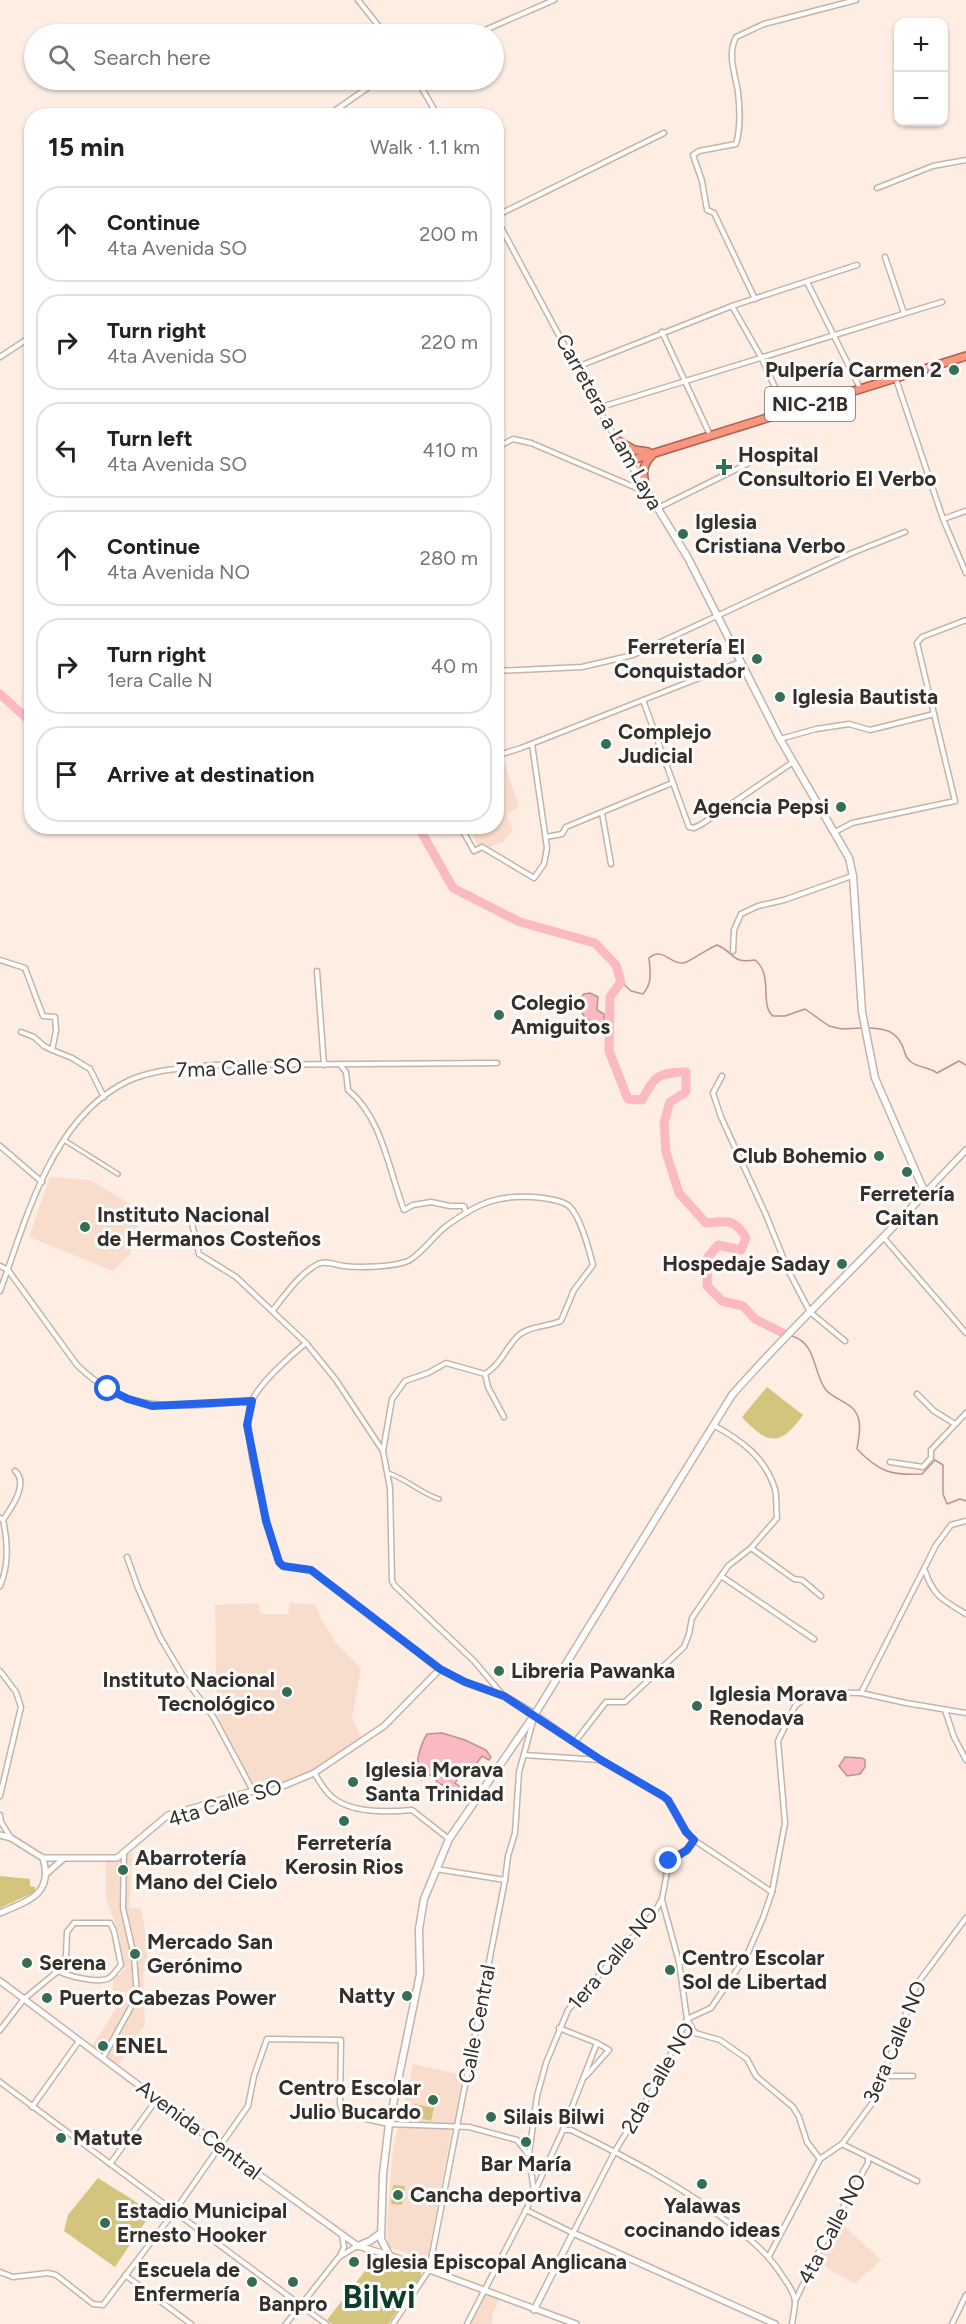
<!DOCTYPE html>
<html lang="en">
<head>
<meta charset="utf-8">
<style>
	body { margin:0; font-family:Figtree,sans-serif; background:#f6f6f6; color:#202124 }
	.controls { position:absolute; right:18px; top:18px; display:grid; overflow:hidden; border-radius:12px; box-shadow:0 2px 4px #0004 }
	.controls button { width:54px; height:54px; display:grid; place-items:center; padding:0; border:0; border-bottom:2px solid #e0e0e0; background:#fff; color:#202124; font:30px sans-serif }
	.stop { position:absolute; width:18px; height:18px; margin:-14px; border:4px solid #2563eb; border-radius:50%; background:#fff }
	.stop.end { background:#2563eb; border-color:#fff; box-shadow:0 2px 6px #0008 }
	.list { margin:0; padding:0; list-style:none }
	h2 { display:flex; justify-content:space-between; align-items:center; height:78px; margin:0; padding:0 24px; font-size:26px }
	h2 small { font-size:20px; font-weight:400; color:#757577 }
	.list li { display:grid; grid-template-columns:39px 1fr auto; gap:18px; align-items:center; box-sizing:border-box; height:96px; margin:0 12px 12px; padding:0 12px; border:2px solid #e0e0e0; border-radius:24px }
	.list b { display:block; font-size:22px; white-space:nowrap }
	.list p { margin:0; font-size:20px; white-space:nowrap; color:#757577 }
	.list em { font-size:20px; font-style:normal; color:#757577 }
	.icon { flex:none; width:33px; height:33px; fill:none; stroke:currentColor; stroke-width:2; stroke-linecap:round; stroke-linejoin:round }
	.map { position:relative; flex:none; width:966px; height:2324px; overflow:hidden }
	.search { position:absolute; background:#fff; box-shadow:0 2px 4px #0004; left:24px; top:24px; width:480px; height:66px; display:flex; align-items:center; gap:15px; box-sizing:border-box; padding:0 21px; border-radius:33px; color:#757577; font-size:22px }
	.panel { position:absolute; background:#fff; box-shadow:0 2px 4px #0004; left:24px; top:108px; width:480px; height:726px; border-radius:24px }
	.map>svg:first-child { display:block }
</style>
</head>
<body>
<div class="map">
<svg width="966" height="2324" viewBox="0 0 966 2324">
	<rect width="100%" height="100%" fill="#fdede2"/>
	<!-- built -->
	<g fill="#f8ddcc">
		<polygon points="500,751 519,806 507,815 513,830 503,842 480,850 469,827 496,826 496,752"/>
		<polygon points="50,1177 90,1180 130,1204 141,1216 130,1254 113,1271 29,1237"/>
		<polygon points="258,1603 261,1614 288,1614 290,1603 315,1604 321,1618 335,1642 361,1669 352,1718 362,1739 302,1777 266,1790 252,1784 217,1715 215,1605"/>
		<polygon points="133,1853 129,1907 141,1909 147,1941 148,1967 143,1972 145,2024 119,2065 92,2046 127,1992 113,1991 113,1979 125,1970 119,1933 106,1899 106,1861"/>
		<polygon points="413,2064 466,2076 456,2124 400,2123"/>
		<polygon points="398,2127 452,2128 427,2260 388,2247 387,2224 393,2150"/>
		<polygon points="838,2220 881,2260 855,2284 824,2266 819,2273 813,2270"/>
		<polygon points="483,2292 499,2299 492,2316 492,2324 469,2324"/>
	</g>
	<!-- green -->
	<g fill="#d3c57d">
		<path d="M767,1387L803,1415C781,1446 768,1446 742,1417Z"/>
		<polygon points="0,1876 30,1879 30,1886 35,1887 35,1892 0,1908"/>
		<polygon points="415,2104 434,2108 431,2121 413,2116"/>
		<polygon points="98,2178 152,2212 115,2267 64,2231 68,2215"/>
		<polygon points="393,2185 405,2186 402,2205 391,2204"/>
		<polygon points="375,2258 421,2272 421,2276 388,2324 332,2324 327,2320"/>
	</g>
	<!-- water -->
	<g fill="#fbbac1" stroke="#c09093" stroke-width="1.5">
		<path d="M590,993L598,997L597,1010L604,1014V1024C586,1023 582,1016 577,1001L584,994Z"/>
		<path d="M442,1733L465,1740L486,1750L491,1757L489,1760L482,1756L474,1767L461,1778L459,1777L455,1783L459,1786L457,1792L438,1783L433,1776L429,1775L421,1780C413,1767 420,1746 427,1734Z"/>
		<polygon points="845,1757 862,1758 865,1760 865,1767 860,1774 847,1776 839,1766"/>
	</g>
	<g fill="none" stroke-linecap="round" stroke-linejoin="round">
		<!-- stream -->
		<g stroke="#c09093" stroke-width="1.5">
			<path d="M621,982L631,991L643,994C653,982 650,972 649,958C663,946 670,965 684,963C689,962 709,948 717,945C735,952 730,964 755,960C774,975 759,1005 773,1016H785L805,1009L829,1026L842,1029L861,1028"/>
			<path d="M867,1028C885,1028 898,1031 904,1050C905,1055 907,1059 911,1062C919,1068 929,1067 937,1073L959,1061L966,1065"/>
			<path d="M792,1336C817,1343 813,1374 826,1390C835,1401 856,1402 859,1421C861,1430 858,1441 857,1449C878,1471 891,1476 922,1474L935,1460L943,1465V1494L947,1504L960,1499L966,1501"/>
		</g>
		<!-- river -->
		<g stroke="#fbbac1" stroke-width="9">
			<polyline points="0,694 32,723"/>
			<polyline points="329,826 331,826"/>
			<path d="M418,826L453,888L520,922L595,943L616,965L621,982L610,997L609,1051L628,1099L642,1100C656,1075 657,1073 686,1072V1092L670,1102L664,1123L666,1152L679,1193L706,1223C726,1221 735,1218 746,1238L741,1250L718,1245L708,1257L707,1286L722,1301L743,1306L755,1319L783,1333"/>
		</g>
		<defs>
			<g id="pedestrian">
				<polyline points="64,1140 118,1174"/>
				<path d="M388,1473C407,1479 420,1493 439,1499"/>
			</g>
			<g id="minor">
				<polyline points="358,0 385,34"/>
				<polyline points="476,34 554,0"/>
				<polyline points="417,80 438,116"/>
				<polyline points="327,116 379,80"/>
				<polyline points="877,188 933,166 966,160"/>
				<polyline points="496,216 664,133"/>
				<polyline points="496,218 598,408 629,461"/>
				<polyline points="885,257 904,313"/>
				<polyline points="807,282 860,388"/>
				<path d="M755,299L714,213L707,210L702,181L693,155L699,151L736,144C741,127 740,110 738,92C735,73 727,55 736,37L764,24L856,0"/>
				<polyline points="732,306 761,357 786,411"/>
				<polyline points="662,332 710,435"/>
				<polyline points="0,357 32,336"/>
				<polyline points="577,367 732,306 857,265"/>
				<polyline points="896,379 943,519 966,573"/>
				<polyline points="598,408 942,302"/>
				<polyline points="496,448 513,439 531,443 646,492"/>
				<polyline points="658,508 747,464"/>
				<polyline points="943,519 966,511"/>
				<polyline points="496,671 582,667 633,655 852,553 905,532"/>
				<polyline points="643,700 689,827 694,828 702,824 793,762"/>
				<polyline points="780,739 816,729 849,724 870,730 934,714 917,643 922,637 966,620"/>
				<polyline points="496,740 502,754 521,748 740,662"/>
				<polyline points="602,813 611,864"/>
				<polyline points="460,826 474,851 482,847 534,878 544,864 547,848 532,744"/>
				<polyline points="835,832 852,823 955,801 934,714"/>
				<polyline points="546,837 562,834 566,827 672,783"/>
				<polyline points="733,951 734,930 741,914 758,906 784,900 852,876"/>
				<polyline points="0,960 25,968 43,1016 55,1017 56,1031 52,1050 72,1058 90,1069 104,1097"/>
				<polyline points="317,971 324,1065"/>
				<polyline points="21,1032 34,1037 44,1046 52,1050"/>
				<path d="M341,1066L346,1072L348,1090C382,1117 389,1171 404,1210L413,1205L431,1202L450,1206H464L466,1213"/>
				<polyline points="722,1076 713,1093 721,1117 766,1215 789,1272 810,1312 845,1341"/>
				<polyline points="0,1146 42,1182"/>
				<polyline points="192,1223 199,1254 236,1277 306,1343 336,1380 383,1451 390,1488 392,1581 395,1586 474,1661 502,1694"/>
				<polyline points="884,1238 966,1333"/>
				<path d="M0,1266L8,1270L77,1365C132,1419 182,1405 252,1401"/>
				<path d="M0,1291C27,1218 51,1118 128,1081C154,1069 186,1068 214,1065L497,1063"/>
				<path d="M273,1310C286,1294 299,1274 318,1264C326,1260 335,1265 344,1266C359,1268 394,1267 408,1261C419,1256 434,1236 445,1227C479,1202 500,1193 543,1198C552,1200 562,1200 569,1206C581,1217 589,1250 593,1265L574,1290L561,1321C547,1327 526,1326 516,1338C505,1350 500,1365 485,1374"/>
				<path d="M306,1343C290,1356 262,1381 252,1400C238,1427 269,1530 279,1562L283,1566L311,1570L440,1669"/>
				<polyline points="917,1394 934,1411 955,1424"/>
				<polyline points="383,1451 392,1399 405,1381 428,1373 446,1363 485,1374 488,1387 504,1417"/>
				<polyline points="890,1462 923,1467 931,1458 931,1450 966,1413"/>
				<path d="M0,1518L3,1520C8,1542 9,1565 0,1586"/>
				<path d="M3,1520C12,1507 29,1483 15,1471"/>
				<polyline points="751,1548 794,1579 802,1580 821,1596"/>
				<polyline points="127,1557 138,1588 160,1637 183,1676 214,1718 253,1791"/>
				<path d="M925,1571C934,1597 943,1600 966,1614"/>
				<polyline points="721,1576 814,1639"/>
				<polyline points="0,1671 16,1692 21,1707 0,1796"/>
				<polyline points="861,1693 936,1545 951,1525 966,1521"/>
				<polyline points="945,1710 954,1737 966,1760"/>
				<path d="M575,1742L606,1702H625L684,1647L689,1634L692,1618L721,1576L728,1566L751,1548L777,1518C776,1509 777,1498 775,1489C765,1457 741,1440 713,1425"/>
				<polyline points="524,1755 601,1760"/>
				<path d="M314,1773C319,1780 324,1790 331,1796C351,1814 388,1812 412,1810L449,1839"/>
				<polyline points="0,1815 1,1822 11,1838"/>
				<polyline points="436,1869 505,1880"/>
				<polyline points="662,1900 679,1962 687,2019 695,2033 720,2040 747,2059 756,2076 793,2107 799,2117 807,2142 820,2159"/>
				<polyline points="559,2028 597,2043 609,2050 586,2076"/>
				<path d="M0,2030L24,1999L58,1971L66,1956L67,1932L74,1923H110L114,1931L121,1965C117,1969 113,1977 107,1979C96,1983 68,1976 58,1971"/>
				<polyline points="103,2058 137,1996 134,1956 123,1908 124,1853"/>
				<polyline points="882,2076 913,2076"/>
				<polyline points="0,2082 326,2324"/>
				<polyline points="32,2107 79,2041"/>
				<path d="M563,2130H571C626,2157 680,2185 728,2222C750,2239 769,2254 783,2277C788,2284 794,2292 795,2301C795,2309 793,2317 792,2324"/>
				<polyline points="842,2144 917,2181"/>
				<polyline points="529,2154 537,2096 546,2063 568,2010 654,1913 662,1899 669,1861 687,1849 694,1840"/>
				<polyline points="110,2164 157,2099"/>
				<polyline points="526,2210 573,2233 615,2151 659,2079 687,2019 711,2008 747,1955 763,1918 772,1892 785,1823 778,1741 795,1706 808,1696 819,1692 861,1693 906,1703 966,1713"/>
				<polyline points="340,2256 344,2247 342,2235"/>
				<polyline points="769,2256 820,2159 842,2144 873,2102 917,1984 966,1918"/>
				<polyline points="0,2272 13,2277 48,2273 56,2275 93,2304 103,2305 174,2212 248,2106 254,2076 267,2039 341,2040 340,2104 343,2114 389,2124 469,2127 517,2140 529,2155 534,2192"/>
				<polyline points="125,2275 191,2324"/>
				<polyline points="795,2301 824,2241 868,2163 868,2158"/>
				<polyline points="286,2324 339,2257 357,2246"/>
				<path d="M393,2324L429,2270L505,1880L508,1856L515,1833L519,1772L535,1714L601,1760L663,1796C677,1807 680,1827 694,1840L772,1892"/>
				<polyline points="467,2324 526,2210 563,2130 597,2043"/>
				<polyline points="952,2324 966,2295"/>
			</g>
			<g id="tertiary">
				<polyline points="925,1193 966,1150"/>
				<polyline points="0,1835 11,1838 43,1858 117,1858 168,1815 253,1791 264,1794 314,1773 384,1726 440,1669 465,1682 504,1696 535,1714"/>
				<polyline points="46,1874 63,1859"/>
				<path d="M0,1913C27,1901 54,1895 43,1858"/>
				<polyline points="0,1981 221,2147 358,2246 389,2255 576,2324"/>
				<polyline points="534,2310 573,2233 775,2324"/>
			</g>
			<g id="secondary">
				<polyline points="358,2246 370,2241 381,2233"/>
				<path d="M389,2255L381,2239L383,2174L389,2124L420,1974L419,1929L424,1899L449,1839L535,1714L732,1395C793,1325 862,1262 925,1193L875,1078L862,1012L853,876L849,858L780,739L688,558L629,461"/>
			</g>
			<g id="trunk">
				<polyline points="617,440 634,450 648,452"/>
				<polyline points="629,461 966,356"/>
				<path d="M647,492C643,477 640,467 652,455"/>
			</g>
		</defs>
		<!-- pedestrian casing -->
		<use href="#pedestrian" stroke="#c6b3a7" stroke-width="6"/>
		<!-- minor casing -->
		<use href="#minor" stroke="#c6b3a7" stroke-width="7"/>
		<!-- tertiary casing -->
		<use href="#tertiary" stroke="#c6b3a7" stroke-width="8"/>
		<!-- secondary casing -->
		<use href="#secondary" stroke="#c6b3a7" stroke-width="9"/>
		<!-- trunk casing -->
		<use href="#trunk" stroke="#b2614d" stroke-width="10"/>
		<!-- pedestrian -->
		<use href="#pedestrian" stroke="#fff" stroke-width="3"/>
		<!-- minor -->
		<use href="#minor" stroke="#fff" stroke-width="4"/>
		<!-- tertiary -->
		<use href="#tertiary" stroke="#fff" stroke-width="5"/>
		<!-- secondary -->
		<use href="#secondary" stroke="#fff" stroke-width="6"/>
		<!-- trunk -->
		<use href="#trunk" stroke="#f89680" stroke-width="7"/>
	</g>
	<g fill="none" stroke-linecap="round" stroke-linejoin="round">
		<!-- route -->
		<polyline stroke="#2563eb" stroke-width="8" points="108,1389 128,1399 152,1406 252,1401 247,1425 266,1521 279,1562 283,1566 311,1570 440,1669 465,1682 504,1696 601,1760 663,1796 668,1800 686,1832 694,1840 687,1850 669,1861"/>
	</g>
	<!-- markers -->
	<g fill="#366e55" stroke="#fdfdfd" stroke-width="2">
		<circle cx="954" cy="370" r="6"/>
		<path d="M721 458h6v6h6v6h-6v6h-6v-6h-6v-6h6z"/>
		<circle cx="683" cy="534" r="6"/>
		<circle cx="757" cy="659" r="6"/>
		<circle cx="780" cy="697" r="6"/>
		<circle cx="606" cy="744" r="6"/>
		<circle cx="841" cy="807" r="6"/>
		<circle cx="499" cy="1015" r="6"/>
		<circle cx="879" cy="1156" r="6"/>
		<circle cx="907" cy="1172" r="6"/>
		<circle cx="85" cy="1227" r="6"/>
		<circle cx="842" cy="1264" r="6"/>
		<circle cx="499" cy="1671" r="6"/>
		<circle cx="287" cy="1692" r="6"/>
		<circle cx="697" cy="1706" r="6"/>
		<circle cx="353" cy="1782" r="6"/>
		<circle cx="344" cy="1821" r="6"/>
		<circle cx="123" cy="1870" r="6"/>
		<circle cx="135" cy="1954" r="6"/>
		<circle cx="27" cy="1963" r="6"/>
		<circle cx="670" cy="1970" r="6"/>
		<circle cx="407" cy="1996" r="6"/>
		<circle cx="47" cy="1998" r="6"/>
		<circle cx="103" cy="2046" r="6"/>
		<circle cx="433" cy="2100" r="6"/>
		<circle cx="491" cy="2117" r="6"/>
		<circle cx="61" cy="2138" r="6"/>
		<circle cx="526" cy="2142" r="6"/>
		<circle cx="702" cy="2184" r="6"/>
		<circle cx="398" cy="2195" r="6"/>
		<circle cx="105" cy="2223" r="6"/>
		<circle cx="354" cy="2262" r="6"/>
		<circle cx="252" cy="2282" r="6"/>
		<circle cx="293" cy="2282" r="6"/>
	</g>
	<g text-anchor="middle" stroke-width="6" stroke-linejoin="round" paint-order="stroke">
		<!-- shield labels -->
		<rect fill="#fdfdfd" stroke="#716c69" stroke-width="1.5" x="765" y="387" width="90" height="34" rx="4.5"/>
		<g font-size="20" font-weight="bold" fill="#352e29">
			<text x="810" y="411">NIC-21B</text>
		</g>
		<!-- poi labels -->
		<g font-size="21" font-weight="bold" fill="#352e29" stroke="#fdfdfd" text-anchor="start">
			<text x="942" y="377" text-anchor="end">Pulpería Carmen 2</text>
			<text x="738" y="462">Hospital<tspan x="738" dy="24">Consultorio El Verbo</tspan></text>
			<text x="695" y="529">Iglesia<tspan x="695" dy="24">Cristiana Verbo</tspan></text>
			<text x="745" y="654" text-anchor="end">Ferretería El<tspan x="745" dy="24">Conquistador</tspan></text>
			<text x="792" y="704">Iglesia Bautista</text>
			<text x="618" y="739">Complejo<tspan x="618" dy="24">Judicial</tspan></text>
			<text x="829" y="814" text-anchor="end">Agencia Pepsi</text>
			<text x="511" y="1010">Colegio<tspan x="511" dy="24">Amiguitos</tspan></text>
			<text x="867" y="1163" text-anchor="end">Club Bohemio</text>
			<text x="907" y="1201" text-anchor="middle">Ferretería<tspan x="907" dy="24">Caitan</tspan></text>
			<text x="97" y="1222">Instituto Nacional<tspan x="97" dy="24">de Hermanos Costeños</tspan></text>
			<text x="830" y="1271" text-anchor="end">Hospedaje Saday</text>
			<text x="511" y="1678">Libreria Pawanka</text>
			<text x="275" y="1687" text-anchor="end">Instituto Nacional<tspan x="275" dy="24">Tecnológico</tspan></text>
			<text x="709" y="1701">Iglesia Morava<tspan x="709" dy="24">Renodava</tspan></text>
			<text x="365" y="1777">Iglesia Morava<tspan x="365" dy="24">Santa Trinidad</tspan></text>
			<text x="344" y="1850" text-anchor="middle">Ferretería<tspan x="344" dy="24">Kerosin Rios</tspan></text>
			<text x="135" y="1865">Abarrotería<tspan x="135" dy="24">Mano del Cielo</tspan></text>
			<text x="147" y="1949">Mercado San<tspan x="147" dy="24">Gerónimo</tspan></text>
			<text x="682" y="1965">Centro Escolar<tspan x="682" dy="24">Sol de Libertad</tspan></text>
			<text x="39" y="1970">Serena</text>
			<text x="395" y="2003" text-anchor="end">Natty</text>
			<text x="59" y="2005">Puerto Cabezas Power</text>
			<text x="115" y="2053">ENEL</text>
			<text x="421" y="2095" text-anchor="end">Centro Escolar<tspan x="421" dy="24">Julio Bucardo</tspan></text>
			<text x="503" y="2124">Silais Bilwi</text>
			<text x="73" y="2145">Matute</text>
			<text x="526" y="2171" text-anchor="middle">Bar María</text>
			<text x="410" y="2202">Cancha deportiva</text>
			<text x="702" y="2213" text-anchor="middle">Yalawas<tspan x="702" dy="24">cocinando ideas</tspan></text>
			<text x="117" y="2218">Estadio Municipal<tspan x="117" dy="24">Ernesto Hooker</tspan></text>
			<text x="366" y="2269">Iglesia Episcopal Anglicana</text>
			<text x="240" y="2277" text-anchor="end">Escuela de<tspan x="240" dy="24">Enfermería</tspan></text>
			<text x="293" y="2311" text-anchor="middle">Banpro</text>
		</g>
		<!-- street labels -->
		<g font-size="21" fill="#352e29" stroke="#fdfdfd">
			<text transform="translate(609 422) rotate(61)" y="7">Carretera a Lam Laya</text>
			<text transform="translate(239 1068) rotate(-2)" y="7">7ma Calle SO</text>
			<text transform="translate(225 1803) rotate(-17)" y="7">4ta Calle SO</text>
			<text transform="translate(613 1958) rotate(-50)" y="7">1era Calle NO</text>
			<text transform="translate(477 2024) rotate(-79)" y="7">Calle Central</text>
			<text transform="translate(895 2042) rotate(-67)" y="7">3era Calle NO</text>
			<text transform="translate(658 2078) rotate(-60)" y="7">2da Calle NO</text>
			<text transform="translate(199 2130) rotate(37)" y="7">Avenida Central</text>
			<text transform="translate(832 2229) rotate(-62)" y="7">4ta Calle NO</text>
		</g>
		<!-- town labels -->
		<g font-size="33" font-weight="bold" fill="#0f3d2b" stroke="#fdfdfd">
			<text x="379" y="2308">Bilwi</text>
		</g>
	</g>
</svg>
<div class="controls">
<button>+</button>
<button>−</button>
</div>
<div class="stop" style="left:108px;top:1389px"></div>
<div class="stop end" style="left:669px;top:1861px"></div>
<div class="search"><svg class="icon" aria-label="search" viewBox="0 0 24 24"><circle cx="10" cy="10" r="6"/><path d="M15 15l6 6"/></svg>Search here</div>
<section class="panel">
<h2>15 min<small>Walk · 1.1 km</small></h2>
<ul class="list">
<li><svg class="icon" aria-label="ahead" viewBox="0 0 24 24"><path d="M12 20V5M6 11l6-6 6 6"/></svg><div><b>Continue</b><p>4ta Avenida SO</p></div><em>200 m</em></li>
<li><svg class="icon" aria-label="right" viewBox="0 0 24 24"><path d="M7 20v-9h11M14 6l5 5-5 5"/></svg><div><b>Turn right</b><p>4ta Avenida SO</p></div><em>220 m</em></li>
<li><svg class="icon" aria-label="left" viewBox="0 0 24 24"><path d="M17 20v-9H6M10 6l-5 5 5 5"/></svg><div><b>Turn left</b><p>4ta Avenida SO</p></div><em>410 m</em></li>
<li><svg class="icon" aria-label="ahead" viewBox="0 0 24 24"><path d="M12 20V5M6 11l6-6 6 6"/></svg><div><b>Continue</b><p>4ta Avenida NO</p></div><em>280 m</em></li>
<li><svg class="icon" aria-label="right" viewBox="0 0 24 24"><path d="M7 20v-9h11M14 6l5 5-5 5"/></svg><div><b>Turn right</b><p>1era Calle N</p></div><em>40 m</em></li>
<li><svg class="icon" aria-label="arrive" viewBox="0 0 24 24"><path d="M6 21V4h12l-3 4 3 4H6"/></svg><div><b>Arrive at destination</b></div></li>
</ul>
</section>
</div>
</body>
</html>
